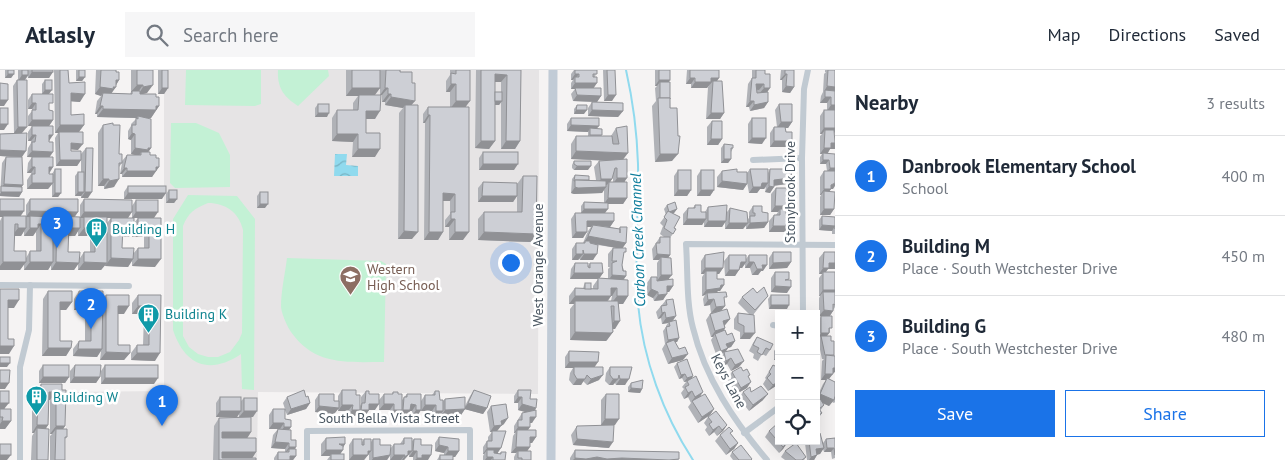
<!DOCTYPE html>
<html lang="en">
<head>
<meta charset="utf-8">
<style>
	body { margin:0; font-family:"PT Sans",sans-serif; background:#f6f6f7; color:#1f2937 }
	.controls { position:absolute; right:15px; bottom:15px; display:grid; overflow:hidden; border-radius:0px; box-shadow:0 5px 20px #0002 }
	.controls button { width:45px; height:45px; display:grid; place-items:center; padding:0; border:0; border-bottom:1px solid #e0e1e3; background:#fff; color:#1f2937; font:25px sans-serif }
	.you { position:absolute; left:510px; top:192px; width:18px; height:18px; margin:-12px; border:4px solid #fff; border-radius:50%; background:#1a73e8; box-shadow:0 0 0 8px #1a73e833 }
	.badge { display:grid; place-items:center; width:32px; height:32px; border-radius:50%; background:#1a73e8; color:#fff; font-size:16px; font-weight:700 }
	.pin { position:absolute; translate:-50% -41px; filter:drop-shadow(0 1px 2px #0008) }
	.pin::after { content:''; position:absolute; top:26px; width:18px; height:15px; background:inherit; clip-path:polygon(0 0,100% 0,50% 100%) }
	.list { margin:0; padding:0; list-style:none }
	h2 { display:flex; justify-content:space-between; align-items:center; height:65px; margin:0; padding:0 20px; font-size:21px }
	h2 small { font-size:16px; font-weight:400; color:#747a83 }
	.list li { display:grid; grid-template-columns:32px 1fr auto; gap:15px; align-items:center; box-sizing:border-box; height:80px; padding:0 20px; border-top:1px solid #e0e1e3 }
	.list b { display:block; font-size:19px; white-space:nowrap }
	.list p { margin:0; font-size:16px; white-space:nowrap; color:#747a83 }
	.list em { font-size:16px; font-style:normal; color:#747a83 }
	.actions { display:flex; gap:10px; padding:15px 20px }
	.actions a { flex:1; padding:11px 0; border:1px solid #1a73e8; border-radius:0px; text-align:center; font-size:18px; color:#1a73e8 }
	.actions .main { background:#1a73e8; color:#fff }
	.icon { flex:none; width:28px; height:28px; fill:none; stroke:currentColor; stroke-width:2; stroke-linecap:round; stroke-linejoin:round }
	.map { position:relative; flex:none; width:835px; height:390px; overflow:hidden }
	header { display:flex; align-items:center; gap:30px; box-sizing:border-box; height:70px; padding:0 25px; background:#fff; border-bottom:1px solid #e0e1e3 }
	header strong { font-size:24px }
	nav { display:flex; gap:28px; margin-inline-start:auto; font-size:18px }
	.search { width:350px; height:45px; background:#f6f6f7; display:flex; align-items:center; gap:12px; box-sizing:border-box; padding:0 18px; border-radius:0px; color:#747a83; font-size:19px }
	main { display:flex }
	aside { flex:1; background:#fff }
	.map>svg:first-child { display:block }
</style>
</head>
<body>
<header>
<strong>Atlasly</strong>
<div class="search"><svg class="icon" aria-label="search" viewBox="0 0 24 24"><circle cx="10" cy="10" r="6"/><path d="M15 15l6 6"/></svg>Search here</div>
<nav><a>Map</a><a>Directions</a><a>Saved</a></nav>
</header>
<main>
<div class="map">
<svg width="835" height="390" viewBox="0 0 835 390">
	<defs>
		<pattern id="water-waves" width="16" height="10" patternUnits="userSpaceOnUse" patternTransform="scale(1.25)"><rect width="16" height="10" fill="#90daee"/><path d="M0 5q4-4 8 0t8 0" fill="none" stroke="#78b4c4"/></pattern>
	</defs>
	<rect width="100%" height="100%" fill="#f5f3f3"/>
	<!-- education -->
	<polygon fill="#e6e4e5" points="164,0 539,0 538,324 258,322 257,390 66,390 66,322 164,321"/>
	<!-- park -->
	<g fill="#c3f1d5" fill-rule="evenodd">
		<polygon points="186,0 261,0 261,34 255,36 185,35"/>
		<path d="M278,0H328L329,6L298,36C284,27 277,18 278,0Z"/>
		<polygon points="171,53 196,53 219,63 230,85 230,117 175,118 170,113"/>
		<path d="M188,125L237,126L255,149L254,320L242,319L241,284C210,305 185,296 173,260V149ZM208,133C225,133 239,142 243,160L242,263L239,270L230,282L218,287H208L198,284L189,277L183,266V156C188,143 195,138 208,133Z"/>
		<path d="M287,188L381,191L386,194L384,292C347,292 315,296 291,262C287,256 282,245 281,237C281,221 285,204 287,188Z"/>
	</g>
	<!-- water -->
	<polygon fill="url(#water-waves)" points="335,84 347,84 346,95 358,96 358,106 334,106"/>
	<g fill="none" stroke-linecap="round" stroke-linejoin="round">
		<!-- stream -->
		<path stroke="#90daee" stroke-width="2" d="M626,0C633,31 637,62 638,94C639,141 634,187 638,234C643,289 663,344 693,390"/>
		<!-- minor -->
		<g stroke="#c1cad2" stroke-width="6">
			<polyline points="753,90 802,88"/>
			<polyline points="0,215 129,216"/>
			<polyline points="803,244 802,88 804,19 808,0"/>
			<polyline points="773,255 779,256"/>
			<polyline points="744,363 779,337"/>
			<polyline points="20,390 20,297 29,260 30,215"/>
			<polyline points="307,390 307,361 470,360 470,390"/>
			<path d="M767,390C734,351 705,308 693,258C686,232 688,201 686,174L835,175"/>
		</g>
		<!-- secondary -->
		<polyline stroke="#c1cbd6" stroke-width="9" points="551,390 553,0"/>
	</g>
	<!-- wall -->
	<g fill="#b0b2b7" fill-rule="evenodd">
		<polygon points="5,0 14,0 14,4 11,8 5,8"/>
		<polygon points="18,0 53,0 49,8 28,8 28,6 25,10 22,63 22,122 19,127 0,126 2,93 6,87 11,87 0,86 0,64 14,63 13,16 17,10 18,10"/>
		<polygon points="54,0 68,0 69,13 80,32 71,31 71,45 84,55 79,62 78,80 71,79 71,81 81,90 77,96 56,96 55,68 58,63 55,63"/>
		<polygon points="76,0 85,0 85,7 82,11 76,11"/>
		<polygon points="96,0 116,0 119,10 111,23 130,24 131,22 131,0 153,0 147,23 143,24 156,27 159,36 151,48 147,48 151,78 148,82 156,100 152,107 122,107 122,104 120,104 122,93 119,97 114,117 104,119 104,116 98,116 98,63 103,55 113,55 119,84 122,91 127,85 136,85 131,84 131,70 128,69 128,61 131,56 131,54 137,48 97,47 97,44 95,44 97,31 101,26 95,24"/>
		<polygon points="158,0 168,0 168,18 164,24 158,24"/>
		<polygon points="346,0 380,0 380,18 375,25 380,25 380,0 400,0 411,35 412,169 398,169 399,43 403,38 385,35 385,32 382,32 382,25 381,25 375,49 366,49 366,63 375,87 352,87 353,72 332,71 332,48 337,40 353,40 353,33 358,26 346,26"/>
		<polygon points="450,0 470,0 466,37 463,170 449,170 449,157 445,157 445,150 450,144 450,131 443,131 443,162 438,170 424,170 425,53 423,53 423,44 428,37 450,37 450,22 446,22 446,11 450,5"/>
		<path d="M476,0H521L520,71L515,79H501V32L499,35H495V71L489,79L475,78ZM495,12H501V22H495Z"/>
		<polygon points="574,0 597,0 595,7 593,18 601,26 597,32 573,31 571,24 575,19 571,19 571,13 573,10 571,10 571,4"/>
		<polygon points="603,0 615,0 612,31 604,31"/>
		<polygon points="655,0 670,0 669,12 670,29 670,30 672,91 655,92 652,36 656,31 655,18 657,16 655,16"/>
		<polygon points="687,0 719,0 717,11 724,43 720,49 706,49 708,17 710,14 709,14 707,18 691,18 691,14 686,14"/>
		<polygon points="752,0 765,0 765,4 768,32 764,38 750,41 749,37 746,37 748,14 752,8"/>
		<polygon points="781,0 794,0 794,17 790,23 782,22 782,10 780,10"/>
		<polygon points="825,0 835,0 834,63 830,79 828,83 833,119 831,119 829,121 834,139 830,145 820,145 820,127 821,125 820,125 820,107 824,101 827,101 826,94 820,94 820,87 822,84 820,84 820,66 822,64 820,64 820,46 824,40 827,40 827,33 820,33 821,26 823,22 824,4 826,2 825,2"/>
		<polygon points="45,10 49,24 49,40 53,50 49,56 49,87 53,97 49,104 52,104 55,99 61,123 58,127 52,127 52,114 48,119 27,119 27,110 31,104 31,103 27,103 28,93 32,87 27,87 28,78 31,73 31,71 28,71 28,62 32,56 28,56 28,46 32,41 32,39 28,39 28,30 32,24 42,24 42,14"/>
		<polygon points="592,32 623,41 618,47 588,46 588,38"/>
		<polygon points="318,34 327,47 315,47 315,38"/>
		<polygon points="779,34 792,52 788,58 785,58 786,62 792,71 787,77 770,77 770,63 774,57 777,57 775,40"/>
		<polygon points="577,35 584,44 574,44 574,39"/>
		<path d="M571,48L596,58L602,65L601,66H611L616,58L623,89L625,112L627,128L623,134H608L605,143L614,151L610,157L619,159L620,157L626,173L622,178L623,187L622,195L626,206L623,210L628,226L623,234H619L615,259H613V262L607,270L606,271L570,270V239L574,234H569V226L575,218L583,219L584,215L585,213L591,219H593V216L598,209H570L571,199L575,193L588,196L590,193L603,203L599,208L608,209V199L610,197H608V184L613,178H617L598,175L593,190H580V189L578,190H572V179L576,173H583L588,161L591,157H587L583,168H572L571,149L575,143H600H581V136L584,132L604,133V120L602,123L574,124L571,123L572,109L575,105L589,110H596L594,97L599,91H605L571,89V74L576,66H588V62L567,61V54ZM613,104V112H610L612,109ZM611,226H612L611,231H608Z"/>
		<polygon points="752,48 762,74 748,73 748,54"/>
		<polygon points="712,51 722,69 718,75 707,75 707,57"/>
		<polygon points="724,74 733,78 731,82 731,89 728,93 721,93 721,78"/>
		<polygon points="86,78 88,128 81,128 81,126 75,126 75,106 78,102 81,102 81,84"/>
		<polygon points="483,82 514,100 479,100 479,88"/>
		<polygon points="574,91 588,100 574,100 572,98 572,95"/>
		<polygon points="750,99 768,103 770,99 787,114 774,116 770,123 765,122 766,117 764,119 760,119 757,123 749,123 747,112 747,114 743,120 717,117 717,107 722,101 747,103"/>
		<polygon points="678,100 691,120 687,126 674,126 674,106"/>
		<polygon points="701,100 714,120 710,126 697,126 697,106"/>
		<polygon points="523,106 536,164 531,172 478,170 478,149 484,142 517,142 517,114"/>
		<polygon points="483,112 517,126 513,132 478,132 478,118"/>
		<polygon points="128,116 162,129 124,129 124,122"/>
		<polygon points="776,118 789,130 791,136 787,142 786,142 786,146 791,156 787,162 769,162 769,151 774,145 776,145 778,142 771,142 771,124"/>
		<polygon points="169,120 177,129 174,133 166,133 166,124"/>
		<polygon points="260,122 265,138 257,138 257,126"/>
		<path d="M30,129L74,147H80V135L84,129L128,148L134,153L138,148H132V136L136,130L154,148L155,197L132,196V191L128,197L105,196V195L101,200H78V194L74,200H51V195L48,200H24V194L20,200H0V151L2,147L26,146V135ZM107,148H111L107,153ZM24,161V166H33L36,162V181H30L26,188L14,181V166H21ZM78,161V166H87L90,162V182H84L80,188L68,182V166H75ZM132,161V167H142L144,164V178H138L133,184L122,178V166L129,167Z"/>
		<polygon points="667,135 677,139 674,143 673,144 674,158 676,159 670,168 670,185 668,188 669,209 673,216 669,222 667,222 663,230 654,231 653,228 647,225 647,213 651,207 657,211 657,193 659,190 653,190 652,179 660,167 664,167 660,164 663,156 660,153 666,145 664,139"/>
		<polygon points="695,135 701,142 705,142 708,137 727,142 730,138 747,150 749,148 749,142 753,136 762,142 768,152 764,158 746,159 746,155 743,159 725,159 725,152 722,157 704,157 704,152 702,155 683,155 683,144 688,138 693,138"/>
		<polygon points="822,146 835,147 835,164 832,164 832,161 819,160 819,150"/>
		<polygon points="773,182 791,192 787,198 769,199 769,188"/>
		<polygon points="824,182 835,199 828,199 826,202 835,202 835,237 830,246 830,262 827,266 831,271 834,285 835,286 835,302 833,303 829,309 835,312 835,332 834,333 832,332 829,336 823,333 824,335 820,341 822,343 818,349 816,329 823,314 826,310 821,310 822,291 824,289 822,289 818,270 820,267 819,267 819,250 821,246 819,246 819,228 820,226 819,226 819,208 822,204 819,204 819,188"/>
		<polygon points="705,185 723,198 719,204 717,204 717,209 724,215 720,221 718,221 716,222 724,231 725,236 721,241 730,249 725,255 725,258 724,261 727,265 735,271 731,277 728,278 726,281 739,297 731,301 727,294 722,297 720,288 721,285 717,287 711,270 713,267 711,267 706,250 710,244 716,242 711,243 710,235 704,236 703,229 705,225 702,226 702,207 704,204 701,204 701,191"/>
		<polygon points="729,185 746,189 749,185 763,201 761,201 758,205 752,205 750,198 745,198 745,194 742,198 740,198 735,206 725,206 724,191"/>
		<polygon points="775,202 789,209 788,210 787,223 771,222 771,208"/>
		<polygon points="48,221 72,232 66,240 60,240 60,271 71,278 66,286 42,286 43,229"/>
		<polygon points="79,221 103,230 106,225 124,244 118,244 118,275 130,283 124,290 100,290 101,281 97,287 73,286 73,279 79,271 85,271 85,240 74,240 74,229"/>
		<polygon points="757,223 768,226 753,245 750,269 740,269 740,262 734,259 734,249 738,243 749,244 738,233 742,227"/>
		<polygon points="138,225 161,225 155,291 131,290 131,283 137,275 143,275 144,244 132,244 132,233"/>
		<polygon points="771,225 787,239 769,239 768,229"/>
		<polygon points="666,230 672,251 679,268 677,272 675,272 683,290 668,294 662,279 665,274 663,261 666,257 666,256 668,253 662,254 661,248 658,249 656,242"/>
		<polygon points="757,267 770,280 766,286 762,284 758,291 753,288 754,284 749,281 753,273"/>
		<polygon points="778,275 779,275 779,290 774,290 774,281"/>
		<polygon points="569,281 595,297 599,310 587,315 583,311 581,315 573,315 569,310 570,303 573,298 565,298 565,287"/>
		<polygon points="677,293 692,308 701,326 714,339 710,345 698,353 688,337 691,333 688,327 684,329 681,323 684,319 682,317 686,312 684,312 682,308 679,309 674,297"/>
		<polygon points="779,293 779,314 768,321 763,314 766,309 765,308 773,295 776,297"/>
		<polygon points="43,295 69,307 65,313 39,313 39,301"/>
		<polygon points="75,295 100,307 96,313 70,313 70,301"/>
		<polygon points="105,295 154,314 101,314 101,301"/>
		<polygon points="610,297 632,297 625,315 616,315 615,313 613,315 609,315 605,311 606,303"/>
		<polygon points="743,301 749,307 747,318 736,324 727,308 732,302"/>
		<polygon points="631,313 642,319 640,323 628,322 628,317"/>
		<polygon points="41,314 62,320 65,356 63,359 67,367 65,369 65,390 50,390 50,366 52,364 50,364 50,330 49,330 48,355 46,358 48,390 31,390 32,366 34,363 32,363 32,328"/>
		<polygon points="342,320 356,325 360,336 361,334 361,327 366,321 369,324 375,340 369,340 365,346 357,346 357,343 355,346 348,346 348,341 338,341 338,339 334,344 315,342 315,330 319,324 334,331 338,331 338,326"/>
		<polygon points="474,320 487,338 483,344 465,339 461,345 441,346 441,344 439,347 432,347 432,341 421,341 421,332 421,340 417,346 412,346 412,341 410,341 406,346 399,346 399,343 397,346 390,346 390,340 379,340 379,330 384,324 392,324 393,322 398,324 402,330 407,324 421,331 425,325 432,325 435,321 440,330 443,331 445,329 465,336 470,326"/>
		<polygon points="518,320 530,329 536,338 535,340 532,353 530,353 528,360 536,367 532,373 530,373 527,381 531,390 514,390 514,387 516,383 511,383 513,366 515,363 514,363 514,356 522,343 526,342 518,340 518,333 514,333 514,326"/>
		<polygon points="0,321 5,339 11,351 5,359 0,359"/>
		<polygon points="743,322 751,322 763,330 749,341 739,328"/>
		<polygon points="606,324 615,355 601,355 601,330"/>
		<polygon points="220,327 241,331 244,328 253,347 251,347 251,362 247,368 256,382 252,388 256,390 213,390 214,356 219,348 239,347 239,344 237,347 216,347 216,333"/>
		<polygon points="287,327 306,327 310,333 306,339 287,345 285,340 285,349 289,360 291,370 295,379 296,386 293,390 274,390 274,388 278,382 285,382 285,379 271,378 273,365 278,359 280,359 269,359 269,345 273,339 285,339 283,333"/>
		<polygon points="491,336 504,354 501,356 497,361 498,384 499,384 501,382 505,390 483,390 483,386 484,384 483,384 483,377 487,371 488,371 488,367 492,362 490,362 487,342"/>
		<polygon points="708,347 727,355 723,361 717,366 714,362 709,366 705,360 707,357 704,353"/>
		<polygon points="577,356 609,378 573,375 571,365"/>
		<polygon points="769,361 787,373 783,379 779,383 765,367"/>
		<polygon points="731,364 738,373 734,379 726,385 715,371 720,365"/>
		<polygon points="439,367 459,381 455,387 453,387 453,390 437,390 440,385 444,385 444,383 435,381 435,373"/>
		<polygon points="326,368 345,374 340,384 344,390 327,390 330,386 321,386 321,374"/>
		<polygon points="404,368 412,371 414,369 421,375 428,390 413,390 413,387 409,387 409,384 404,390 390,390 390,386 387,390 369,390 369,384 364,390 349,390 349,375 353,369 362,372 364,369 371,372 373,369 380,375 390,379 394,374 400,374"/>
		<polygon points="835,368 835,388 832,389 831,382 824,382 823,379 820,384 817,385 814,390 807,390 805,373 806,371 816,371 823,373 826,369"/>
		<polygon points="575,380 679,389 678,390 570,390 570,388"/>
		<polygon points="785,381 806,387 804,390 785,390 781,387"/>
		<polygon points="732,382 751,390 733,390 730,386"/>
	</g>
	<!-- shaded-wall -->
	<g fill="#909195">
		<polygon points="32,2 53,2 49,8 28,8"/>
		<polygon points="8,4 14,4 11,8 5,8"/>
		<polygon points="495,4 507,5 501,12 490,12"/>
		<polygon points="575,4 579,4 575,9 575,7 573,10 571,10"/>
		<polygon points="785,4 787,4 782,10 780,10"/>
		<polygon points="22,5 28,5 24,11 18,11"/>
		<polygon points="79,7 85,7 82,11 76,11"/>
		<polygon points="690,8 695,8 691,14 686,14"/>
		<polygon points="711,8 719,8 715,14 713,11 707,18 691,18 695,12"/>
		<polygon points="116,10 119,10 115,17 116,17 111,24 103,23 101,26 95,24 100,17"/>
		<polygon points="659,10 670,10 666,16 660,12 657,16 655,16"/>
		<polygon points="575,13 597,13 593,19 575,18 575,19 571,19"/>
		<polygon points="451,14 456,14 450,22 446,22"/>
		<polygon points="756,14 764,14 759,20 752,19"/>
		<polygon points="137,15 143,15 138,22 131,22"/>
		<polygon points="153,15 147,23 138,25 143,17"/>
		<polygon points="786,16 794,17 790,23 782,22"/>
		<polygon points="827,16 835,17 835,23 825,20"/>
		<polygon points="162,18 168,18 164,24 158,24"/>
		<polygon points="352,18 380,18 374,26 346,26"/>
		<polygon points="385,18 388,18 382,25 380,25"/>
		<polygon points="764,18 770,18 766,24 759,24"/>
		<polygon points="45,20 52,20 49,24 42,24"/>
		<polygon points="71,23 85,24 80,32 66,31"/>
		<polygon points="388,24 391,24 385,32 382,32"/>
		<polygon points="577,25 601,26 597,32 573,31"/>
		<polygon points="608,25 616,25 612,31 604,31"/>
		<polygon points="391,27 415,31 409,38 405,35 403,38 385,35"/>
		<polygon points="825,27 831,27 827,33 820,33"/>
		<polygon points="0,30 8,30 4,36 0,36"/>
		<polygon points="456,31 470,31 464,39 450,39"/>
		<polygon points="494,31 502,31 499,35 491,35"/>
		<polygon points="750,31 754,31 749,37 746,37"/>
		<polygon points="768,32 764,38 750,41 754,35"/>
		<polygon points="32,33 36,33 32,39 28,39"/>
		<polygon points="831,35 835,35 835,41 827,41"/>
		<polygon points="100,36 103,36 97,44 95,44"/>
		<polygon points="159,36 151,48 138,48 138,46 137,48 97,47 103,39"/>
		<polygon points="576,40 587,40 584,44 574,44"/>
		<polygon points="592,40 623,41 618,47 588,46"/>
		<polygon points="366,41 380,41 375,49 361,49"/>
		<polygon points="318,43 329,43 327,47 315,47"/>
		<polygon points="711,43 724,43 720,49 706,49"/>
		<polygon points="428,45 430,45 425,53 423,53"/>
		<polygon points="32,50 53,50 49,56 28,56"/>
		<polygon points="781,52 792,52 788,58 777,58"/>
		<polygon points="0,54 8,54 4,60 0,60"/>
		<polygon points="60,55 84,55 78,63 55,63"/>
		<polygon points="571,55 599,56 594,62 590,58 588,62 567,61"/>
		<polygon points="18,57 27,57 22,63 14,63"/>
		<polygon points="824,58 835,58 835,62 834,64 825,60 822,64 820,64"/>
		<polygon points="132,63 135,64 131,70 128,69"/>
		<polygon points="337,64 358,64 353,72 332,71"/>
		<polygon points="32,65 36,65 31,71 28,71"/>
		<polygon points="49,65 53,65 49,71"/>
		<polygon points="752,68 766,68 762,74 748,73"/>
		<polygon points="711,69 722,69 718,75 707,75"/>
		<polygon points="481,71 495,71 489,79 475,78"/>
		<polygon points="506,71 520,71 515,79 501,79"/>
		<polygon points="774,71 792,71 787,77 770,77"/>
		<polygon points="71,73 83,74 78,80 66,79"/>
		<polygon points="831,73 835,73 835,79 830,79 827,84 823,83 822,84 820,84 824,78"/>
		<polygon points="135,78 151,78 147,84 141,85 141,82 139,86 131,84"/>
		<polygon points="358,79 380,79 375,87 352,87"/>
		<polygon points="0,80 26,81 22,87 0,86"/>
		<polygon points="32,81 53,82 49,88 27,87"/>
		<polygon points="576,81 628,83 622,91 571,89"/>
		<polygon points="660,84 678,84 672,91 655,92"/>
		<polygon points="724,89 731,89 728,93 721,93"/>
		<polygon points="60,90 81,90 77,96 56,96"/>
		<polygon points="823,90 829,90 826,94 820,94"/>
		<polygon points="483,94 518,94 514,100 479,100"/>
		<polygon points="577,96 591,96 588,100 574,100"/>
		<polygon points="32,97 35,97 31,103 27,103"/>
		<polygon points="49,97 53,97 49,103"/>
		<polygon points="156,97 159,97 152,107 122,107 127,101"/>
		<polygon points="124,98 127,98 122,104 120,104"/>
		<polygon points="830,98 835,98 835,102 827,102"/>
		<polygon points="617,108 627,108 623,114 613,114"/>
		<polygon points="791,108 787,114 770,116 774,110"/>
		<polygon points="103,109 109,109 104,116 98,116"/>
		<polygon points="119,109 114,117 104,119 109,111"/>
		<polygon points="601,109 612,109 609,114 609,112 607,115 596,114"/>
		<polygon points="722,111 747,114 743,120 717,117"/>
		<polygon points="32,113 53,113 48,119 27,119"/>
		<polygon points="762,113 768,113 764,119 760,119 757,123 749,123 753,117"/>
		<polygon points="835,113 835,116 833,119 831,119 827,125 824,121 821,125 820,125 824,119 831,115"/>
		<polygon points="4,114 23,115 19,121 1,119"/>
		<polygon points="769,116 774,117 770,123 765,122"/>
		<polygon points="575,117 606,117 602,123 574,124 571,123"/>
		<polygon points="678,120 691,120 687,126 674,126"/>
		<polygon points="701,120 714,120 710,126 697,126"/>
		<polygon points="1,122 22,122 19,127 0,126 0,124"/>
		<polygon points="78,122 84,122 81,126 75,126"/>
		<polygon points="85,122 92,122 88,128 81,128"/>
		<polygon points="55,123 61,123 58,127 52,127"/>
		<polygon points="128,123 166,123 162,129 124,129"/>
		<polygon points="443,123 455,124 450,131 438,131"/>
		<polygon points="482,126 517,126 513,132 478,132"/>
		<polygon points="608,128 627,128 623,134 604,134"/>
		<polygon points="169,129 177,129 174,133 166,133"/>
		<polygon points="260,134 268,134 265,138 257,138"/>
		<polygon points="775,136 791,136 787,142 780,142 780,139 778,142 771,142"/>
		<polygon points="584,139 608,139 605,143 581,143"/>
		<polygon points="677,139 674,143 666,146 669,142"/>
		<polygon points="824,139 834,139 830,145 820,145"/>
		<polygon points="0,141 24,141 20,147 0,147"/>
		<polygon points="30,141 78,142 74,148 26,147"/>
		<polygon points="84,142 132,142 128,148 80,148"/>
		<polygon points="136,142 158,142 154,148 132,148"/>
		<polygon points="451,149 455,149 449,157 445,157"/>
		<polygon points="687,149 706,149 702,155 683,155"/>
		<polygon points="587,151 614,151 610,157 593,155 591,157 583,157"/>
		<polygon points="708,151 726,151 722,157 704,157"/>
		<polygon points="768,152 764,158 746,159 750,153"/>
		<polygon points="729,153 748,153 743,159 725,159"/>
		<polygon points="38,154 41,154 33,166 24,166 30,158"/>
		<polygon points="92,154 95,154 87,166 78,166 84,158"/>
		<polygon points="822,155 835,156 832,161 819,160"/>
		<polygon points="773,156 791,156 787,162 769,162"/>
		<polygon points="18,158 26,158 21,166 12,166"/>
		<polygon points="72,158 80,158 75,166 66,166"/>
		<polygon points="125,159 134,159 129,167 119,166"/>
		<polygon points="138,159 147,159 142,167 132,167"/>
		<polygon points="404,161 418,162 412,169 398,169"/>
		<polygon points="429,162 443,162 438,170 424,170"/>
		<polygon points="455,162 469,162 463,170 449,170"/>
		<polygon points="484,162 536,164 531,172 478,170"/>
		<polygon points="576,162 587,162 583,168 572,168"/>
		<polygon points="588,166 626,173 622,179 585,172 585,171"/>
		<polygon points="576,184 583,184 578,190 572,190"/>
		<polygon points="584,184 597,184 593,190 580,190"/>
		<polygon points="657,184 670,185 666,191 661,187 659,190 653,190"/>
		<polygon points="111,188 133,189 128,197 105,196"/>
		<polygon points="138,189 161,189 155,197 132,196"/>
		<polygon points="3,192 26,192 20,200 0,200 0,196"/>
		<polygon points="30,192 53,192 48,200 24,200"/>
		<polygon points="56,192 79,193 74,200 51,200"/>
		<polygon points="84,192 107,193 101,200 78,200"/>
		<polygon points="741,192 746,192 742,198 737,198"/>
		<polygon points="749,192 754,192 750,198 745,198"/>
		<polygon points="791,192 787,198 769,199 773,193"/>
		<polygon points="829,193 835,193 835,199 828,199 824,204 823,202 822,204 819,204 823,198"/>
		<polygon points="762,195 767,195 763,201 761,201 758,205 752,205 757,199"/>
		<polygon points="705,198 723,198 719,204 706,204 706,201 704,204 701,204"/>
		<polygon points="729,200 739,200 735,206 725,206"/>
		<polygon points="574,203 603,203 599,209 570,209"/>
		<polygon points="612,205 626,206 622,212 608,211"/>
		<polygon points="661,205 672,205 667,211 657,211"/>
		<polygon points="721,215 724,215 720,221 718,221 715,224 707,223 705,225 702,226 706,220"/>
		<polygon points="667,216 673,216 669,222 663,222"/>
		<polygon points="775,216 791,217 787,223 771,222"/>
		<polygon points="611,218 617,218 612,226 605,226"/>
		<polygon points="651,219 658,222 653,228 647,225"/>
		<polygon points="823,220 835,220 835,226 823,222 820,226 819,226"/>
		<polygon points="667,224 663,230 654,231 658,225"/>
		<polygon points="575,226 611,226 605,234 575,231 574,234 569,234"/>
		<polygon points="617,226 628,226 623,234 611,234"/>
		<polygon points="714,229 710,235 704,236 708,230"/>
		<polygon points="8,230 19,230 14,238 2,238"/>
		<polygon points="60,232 72,232 66,240 55,240"/>
		<polygon points="79,232 91,232 85,240 74,240"/>
		<polygon points="771,235 789,235 787,239 769,239"/>
		<polygon points="118,236 129,236 124,244 112,244"/>
		<polygon points="138,236 149,236 144,244 132,244"/>
		<polygon points="725,236 720,242 711,243 716,237"/>
		<polygon points="824,240 833,241 829,247 819,246"/>
		<polygon points="665,242 661,248 658,249 662,243"/>
		<polygon points="676,246 672,252 669,252 668,253 662,254 666,248"/>
		<polygon points="730,249 725,255 719,257 723,251"/>
		<polygon points="614,251 620,251 615,259 609,259"/>
		<polygon points="725,258 721,264 715,264 713,267 711,267 715,261"/>
		<polygon points="575,262 613,262 607,270 606,271 570,270"/>
		<polygon points="744,263 755,263 750,269 740,269"/>
		<polygon points="821,263 829,263 826,267 821,266 820,267 819,267"/>
		<polygon points="679,268 677,272 666,274 668,270"/>
		<polygon points="735,271 731,277 722,280 726,274"/>
		<polygon points="0,276 14,276 9,284 0,284"/>
		<polygon points="48,278 71,278 66,286 42,286"/>
		<polygon points="728,278 724,284 724,282 721,285 717,287 721,281"/>
		<polygon points="78,279 102,279 97,287 73,286"/>
		<polygon points="106,282 130,283 124,290 100,290"/>
		<polygon points="137,283 160,283 155,291 131,290"/>
		<polygon points="688,284 683,290 668,294 672,288"/>
		<polygon points="778,284 779,284 779,290 774,290"/>
		<polygon points="731,288 727,294 722,297 726,291"/>
		<polygon points="744,291 739,297 731,301 735,295"/>
		<polygon points="569,292 598,292 594,298 565,298"/>
		<polygon points="0,293 10,293 7,297 0,297"/>
		<polygon points="833,298 835,298 835,302 831,304 833,304 828,310 827,308 826,310 821,310 825,304"/>
		<polygon points="685,304 682,308 679,309 681,305"/>
		<polygon points="603,305 599,310 587,315 591,309"/>
		<polygon points="693,306 691,310 684,312 687,308"/>
		<polygon points="43,307 69,307 65,313 39,313"/>
		<polygon points="74,307 100,307 96,313 70,313"/>
		<polygon points="105,308 158,308 154,314 101,314"/>
		<polygon points="577,309 585,309 581,315 573,315"/>
		<polygon points="613,309 618,309 613,315 609,315"/>
		<polygon points="620,309 629,309 625,315 616,315"/>
		<polygon points="779,311 779,314 768,321 773,315"/>
		<polygon points="751,312 747,318 736,324 741,318"/>
		<polygon points="0,313 9,313 5,319 0,319"/>
		<polygon points="631,318 642,319 640,323 628,322"/>
		<polygon points="692,321 688,327 684,329 688,323"/>
		<polygon points="49,322 56,322 50,330 43,330"/>
		<polygon points="703,322 699,328 692,331 695,327"/>
		<polygon points="768,324 763,330 749,341 753,335"/>
		<polygon points="820,324 834,330 829,336 816,330"/>
		<polygon points="518,327 522,327 518,333 514,333"/>
		<polygon points="0,333 9,333 4,339 0,339"/>
		<polygon points="310,333 306,339 287,345 291,339"/>
		<polygon points="468,333 487,338 483,344 464,339"/>
		<polygon points="369,334 379,334 375,340 369,340 365,346 357,346 361,340"/>
		<polygon points="384,334 394,334 390,340 379,340"/>
		<polygon points="411,334 416,335 412,341 410,341 406,346 399,346 403,340"/>
		<polygon points="522,334 536,338 532,344 518,340"/>
		<polygon points="342,335 353,335 348,341 338,341"/>
		<polygon points="425,335 436,335 432,341 421,341"/>
		<polygon points="319,336 339,338 334,344 315,342"/>
		<polygon points="465,339 461,345 441,346 445,340"/>
		<polygon points="714,339 710,345 698,353 702,347"/>
		<polygon points="352,340 360,340 355,346 348,346"/>
		<polygon points="394,340 402,340 397,346 390,346"/>
		<polygon points="416,340 421,340 417,346 412,346"/>
		<polygon points="220,341 241,341 237,347 216,347"/>
		<polygon points="244,341 257,341 253,347 239,347"/>
		<polygon points="436,341 443,341 439,347 432,347"/>
		<polygon points="530,347 536,347 532,353 526,353"/>
		<polygon points="508,348 504,354 501,356 497,361 490,362 494,356 501,351"/>
		<polygon points="605,349 619,349 615,355 601,355"/>
		<polygon points="2,351 11,351 5,359 0,359 0,354"/>
		<polygon points="273,353 284,353 280,359 269,359"/>
		<polygon points="37,355 48,355 43,363 37,358 34,363 32,363"/>
		<polygon points="727,355 723,361 717,366 722,360"/>
		<polygon points="56,356 65,356 60,364 56,359 52,364 50,364"/>
		<polygon points="719,356 714,362 709,366 713,360"/>
		<polygon points="284,357 291,357 287,363 280,363"/>
		<polygon points="518,357 530,357 526,363 517,360 515,363 514,363"/>
		<polygon points="222,362 251,362 246,370 219,370"/>
		<polygon points="530,367 536,367 532,373 526,373"/>
		<polygon points="577,369 613,372 609,378 573,375"/>
		<polygon points="275,372 289,373 285,379 271,378"/>
		<polygon points="738,373 734,379 726,385 730,379"/>
		<polygon points="787,373 783,379 779,383 783,377"/>
		<polygon points="339,374 345,374 341,380 343,380 339,386 331,384 330,386 321,386 326,380"/>
		<polygon points="439,375 448,377 444,383 435,381"/>
		<polygon points="289,377 296,377 292,383 289,379 286,383 285,383"/>
		<polygon points="516,377 530,377 526,383 518,381 516,383 511,383"/>
		<polygon points="487,378 501,378 497,384 487,380 484,384 483,384"/>
		<polygon points="824,378 820,384 812,385 816,379"/>
		<polygon points="827,378 834,378 831,382 824,382"/>
		<polygon points="368,381 371,381 364,390 349,390 353,385"/>
		<polygon points="408,381 412,381 404,390 402,390"/>
		<polygon points="413,381 417,381 413,387 409,387"/>
		<polygon points="448,381 459,381 455,387 444,387"/>
		<polygon points="222,382 256,382 251,390 219,390"/>
		<polygon points="0,385 11,385 7,390 0,390"/>
		<polygon points="390,385 387,390 372,390 373,388"/>
		<polygon points="394,385 405,385 401,390 390,390"/>
		<polygon points="422,385 431,385 428,390 415,390 417,388"/>
		<polygon points="817,385 814,390 809,390 811,387"/>
		<polygon points="290,386 296,386 293,390 287,390"/>
		<polygon points="487,387 493,387 491,390 485,390"/>
		<polygon points="597,387 622,388 669,390 573,390 575,388"/>
	</g>
	<!-- building -->
	<g fill="#cdcfd5" stroke="#909195">
		<rect x="8" y="0" width="6" height="4"/>
		<rect x="22" y="0" width="6" height="5"/>
		<rect x="32" y="0" width="21" height="2"/>
		<polygon points="60,0 68,0 69,13 85,12 85,24 71,23 71,45 84,44 84,55 60,55"/>
		<rect x="79" y="0" width="6" height="7"/>
		<polygon points="101,0 116,0 116,2 119,2 119,10 116,10 116,17 113,17 114,19 100,17"/>
		<polygon points="137,0 153,0 153,15 143,17 143,15 137,15"/>
		<rect x="162" y="0" width="6" height="18"/>
		<rect x="352" y="0" width="28" height="18"/>
		<polygon points="386,0 400,0 400,2 412,2 412,13 415,13 415,31 391,27 391,24 388,24 388,18 385,18"/>
		<polygon points="456,0 470,0 470,31 456,31 456,14 451,14 451,3 456,4"/>
		<polygon points="481,0 521,0 520,71 506,71 507,5 495,4 495,71 481,71"/>
		<polygon points="575,0 597,0 597,4 593,4 593,7 597,7 597,13 575,13 575,7 579,7 579,4 575,4"/>
		<polygon points="607,0 615,0 616,25 608,25"/>
		<rect x="659" y="0" width="11" height="10"/>
		<polygon points="690,0 719,0 719,8 711,8 711,12 695,12 695,8 690,8"/>
		<polygon points="756,0 765,0 765,4 770,4 770,18 764,18 764,14 756,14 757,23 768,22 768,32 754,35 754,31 750,31 752,8 756,8"/>
		<polygon points="785,0 794,0 794,17 786,16 787,4 785,4"/>
		<polygon points="828,0 835,0 835,17 827,16"/>
		<polygon points="17,10 27,10 27,57 18,57"/>
		<rect x="45" y="10" width="7" height="10"/>
		<polygon points="713,11 722,11 724,43 711,43"/>
		<polygon points="660,12 670,12 670,29 670,28 660,28"/>
		<polygon points="0,13 8,14 8,30 0,30"/>
		<polygon points="575,18 601,18 601,26 577,25"/>
		<polygon points="825,20 835,21 835,35 831,35 831,27 825,27"/>
		<polygon points="132,21 140,21 140,24 156,24 156,27 159,27 159,36 156,36 156,40 103,39 103,36 100,36 103,23 132,24"/>
		<rect x="495" y="22" width="7" height="9"/>
		<polygon points="32,24 53,24 53,33 49,33 49,40 53,41 53,50 32,50 32,40 36,40 36,33 32,33"/>
		<polygon points="359,25 381,25 380,41 366,41 366,63 380,63 380,79 358,79 358,64 337,64 337,40 358,40"/>
		<polygon points="658,28 670,28 670,38 677,38 678,66 680,66 678,84 660,84"/>
		<polygon points="592,32 623,33 623,41 592,40"/>
		<rect x="318" y="34" width="11" height="9"/>
		<polygon points="779,34 792,34 792,52 781,52"/>
		<polygon points="405,35 418,35 418,162 404,161"/>
		<polygon points="577,35 587,35 587,40 576,40"/>
		<polygon points="428,37 469,37 469,162 455,162 455,149 451,149 451,142 455,142 455,124 443,123 443,162 429,162 430,45 428,45"/>
		<rect x="0" y="38" width="8" height="16"/>
		<rect x="824" y="40" width="11" height="18"/>
		<polygon points="138,46 151,49 151,78 148,78 148,80 135,78 135,64 132,63 132,55 136,55 136,48 138,49"/>
		<polygon points="571,48 599,48 599,56 571,55"/>
		<rect x="752" y="48" width="14" height="20"/>
		<polygon points="712,51 722,51 722,69 711,69"/>
		<polygon points="113,53 113,55 120,55 119,84 122,84 122,93 119,93 119,109 109,111 109,109 103,109 103,55"/>
		<polygon points="32,56 53,56 53,65 49,65 49,72 53,72 53,82 32,81 32,72 35,72 36,65 32,65"/>
		<polygon points="627,56 628,83 576,81 576,66 612,66 613,74 619,74 616,58"/>
		<polygon points="774,57 785,57 786,62 792,62 792,71 774,71"/>
		<polygon points="590,58 602,59 602,65 590,65"/>
		<polygon points="825,60 834,60 835,73 831,73 831,78 824,78"/>
		<polygon points="59,62 83,62 83,74 71,73 71,81 81,81 81,90 60,90"/>
		<polygon points="27,63 26,81 0,80 0,64"/>
		<polygon points="724,74 733,75 733,78 731,78 731,89 724,89"/>
		<polygon points="86,78 93,78 92,122 85,122"/>
		<polygon points="141,82 150,82 150,85 156,85 156,88 159,88 159,97 156,97 156,101 127,101 127,98 124,98 127,85 141,85"/>
		<rect x="483" y="82" width="35" height="12"/>
		<polygon points="823,83 835,84 835,98 830,98 829,90 823,90"/>
		<polygon points="6,87 22,87 23,115 4,114"/>
		<polygon points="32,87 53,87 53,97 49,97 49,104 53,104 53,113 32,113 32,104 35,104 35,97 32,97"/>
		<polygon points="627,89 627,108 617,108 617,98 615,98 612,109 601,109 599,91"/>
		<polygon points="574,91 591,91 591,96 577,96 574,94"/>
		<rect x="55" y="99" width="6" height="24"/>
		<polygon points="737,99 737,102 747,102 747,114 722,111 722,101"/>
		<polygon points="750,99 768,99 768,113 762,113 761,117 753,117"/>
		<polygon points="770,99 792,99 791,108 774,110 774,117 769,116"/>
		<rect x="678" y="100" width="13" height="20"/>
		<rect x="701" y="100" width="13" height="20"/>
		<polygon points="824,101 835,101 835,113 831,115 831,119 824,119"/>
		<rect x="78" y="102" width="6" height="20"/>
		<polygon points="575,105 589,106 589,110 575,110 575,111 574,111"/>
		<polygon points="523,106 537,106 536,164 484,162 484,142 522,142"/>
		<polygon points="575,110 606,111 606,117 578,118 575,117"/>
		<polygon points="483,112 517,113 517,126 482,126"/>
		<polygon points="609,112 627,112 627,128 608,128"/>
		<polygon points="1,116 22,117 22,122 1,122"/>
		<rect x="128" y="116" width="38" height="7"/>
		<polygon points="776,118 788,118 789,130 792,131 791,136 775,136"/>
		<rect x="169" y="120" width="8" height="9"/>
		<polygon points="824,121 835,122 834,139 824,139"/>
		<rect x="260" y="122" width="8" height="12"/>
		<rect x="0" y="129" width="24" height="12"/>
		<polygon points="30,129 78,129 78,142 30,141"/>
		<polygon points="84,129 132,130 132,142 84,142"/>
		<rect x="136" y="130" width="22" height="12"/>
		<polygon points="584,132 608,133 608,139 584,139"/>
		<polygon points="675,132 677,139 669,142 667,135"/>
		<polygon points="695,135 701,135 701,142 706,142 706,149 687,149 688,138 695,138"/>
		<polygon points="727,135 726,151 708,151 708,137"/>
		<polygon points="753,136 762,136 762,142 768,143 768,152 750,153 750,146 755,146 755,143 753,143"/>
		<polygon points="730,138 747,142 748,153 729,153"/>
		<polygon points="780,139 786,139 786,146 791,149 791,156 773,156 774,145 780,145"/>
		<polygon points="668,141 680,147 674,158 676,159 673,164 664,158 667,150 664,147"/>
		<polygon points="575,143 614,143 614,151 587,151 587,162 576,162"/>
		<polygon points="3,146 26,146 26,158 18,158 18,154 15,154 14,181 26,181 26,192 3,192"/>
		<polygon points="30,146 53,147 53,192 30,192 30,181 41,181 41,154 38,154 38,158 30,158"/>
		<polygon points="57,146 80,147 80,158 72,158 72,154 69,154 68,182 80,182 79,193 56,192"/>
		<polygon points="822,146 835,147 835,159 835,156 822,155"/>
		<polygon points="84,147 107,147 107,193 84,192 84,182 95,182 95,154 92,154 92,158 84,158"/>
		<polygon points="111,148 134,148 134,159 125,159 123,155 122,178 134,178 133,189 111,188"/>
		<polygon points="138,148 161,148 161,189 138,189 138,178 149,178 149,156 147,159 138,159"/>
		<polygon points="593,155 620,159 620,163 620,157 627,157 626,173 588,166"/>
		<polygon points="660,167 670,167 670,185 657,184 656,173 660,173"/>
		<polygon points="585,171 590,171 590,173 598,175 597,184 584,184 583,180 583,184 576,184 576,173 585,173"/>
		<polygon points="613,178 626,178 626,182 624,182 622,195 623,201 626,201 626,206 612,205 612,193 617,191 612,191"/>
		<polygon points="724,182 723,198 705,198 705,185"/>
		<polygon points="773,182 791,182 791,192 773,193"/>
		<polygon points="824,182 835,182 835,193 829,193 829,198 823,198"/>
		<polygon points="729,185 746,185 746,192 741,192 739,200 729,200"/>
		<polygon points="749,185 767,185 767,195 762,195 763,199 757,199 754,192 749,192"/>
		<polygon points="661,187 671,188 672,205 661,205"/>
		<polygon points="575,193 588,193 588,197 590,198 590,193 602,193 603,203 574,203"/>
		<polygon points="706,201 717,201 717,209 724,209 724,215 721,215 720,218 706,220"/>
		<polygon points="775,202 789,202 789,209 785,210 791,210 791,217 775,216"/>
		<rect x="823" y="202" width="12" height="18"/>
		<polygon points="651,207 657,207 657,211 673,209 673,216 667,216 667,224 658,225 658,222 651,219"/>
		<polygon points="598,208 628,210 628,226 617,226 617,218 611,218 611,226 575,226 575,218 598,219"/>
		<rect x="585" y="213" width="6" height="6"/>
		<polygon points="764,217 768,226 755,240 742,227 753,218 757,223"/>
		<polygon points="0,219 19,219 19,230 8,230 8,269 14,269 14,276 0,276"/>
		<polygon points="48,221 72,221 72,232 60,232 60,271 72,271 71,278 48,278"/>
		<polygon points="79,221 103,221 102,279 78,279 79,271 91,271 91,232 79,232"/>
		<polygon points="726,222 727,227 724,227 725,236 716,237 714,229 708,230 707,223"/>
		<polygon points="823,222 835,222 835,235 833,234 833,241 824,240"/>
		<polygon points="106,225 129,225 129,236 118,236 118,275 130,275 130,283 106,282"/>
		<polygon points="138,225 161,225 160,283 137,283 137,275 149,275 149,236 138,236"/>
		<rect x="771" y="225" width="18" height="10"/>
		<polygon points="673,229 676,246 666,248 665,242 662,243 661,236 667,235 666,230"/>
		<polygon points="575,231 618,231 620,251 614,251 614,236 611,236 613,262 611,263 575,262"/>
		<polygon points="727,239 730,249 723,251 725,258 715,261 710,244"/>
		<polygon points="738,243 754,245 755,263 744,263 744,256 738,253"/>
		<polygon points="821,246 832,246 832,258 829,258 829,263 821,263"/>
		<polygon points="676,250 679,268 668,270 666,257 670,256 669,252"/>
		<polygon points="725,260 727,265 732,263 735,271 726,274 728,278 721,281 715,264"/>
		<polygon points="821,266 831,266 831,271 834,271 834,285 825,285"/>
		<polygon points="757,267 773,274 770,280 766,278 762,285 757,282 759,278 753,275"/>
		<polygon points="674,270 679,279 685,277 688,284 672,288 666,273"/>
		<polygon points="738,279 744,291 735,295 731,288 726,291 724,282"/>
		<polygon points="569,281 599,282 598,292 569,292"/>
		<polygon points="826,285 835,286 835,298 833,298 833,304 825,304"/>
		<rect x="0" y="287" width="10" height="6"/>
		<polygon points="687,289 693,306 687,308 685,304 681,305 677,293"/>
		<polygon points="779,293 779,311 773,315 767,308 771,304 769,302 773,295 779,298"/>
		<rect x="43" y="295" width="26" height="12"/>
		<polygon points="75,295 101,295 100,307 74,307"/>
		<rect x="105" y="295" width="53" height="13"/>
		<polygon points="574,297 603,297 603,305 591,309 587,305 585,309 577,309 574,304"/>
		<polygon points="610,297 632,297 629,309 620,309 619,305 618,309 613,309 610,305"/>
		<polygon points="741,297 743,301 747,299 750,305 748,306 751,312 741,318 732,302"/>
		<polygon points="0,300 10,300 9,313 0,313"/>
		<polygon points="696,306 703,322 695,327 692,321 688,323 685,317 689,315 687,311"/>
		<polygon points="827,308 835,312 835,326 834,330 820,324"/>
		<polygon points="643,310 642,319 631,318 631,313"/>
		<polygon points="41,314 62,314 62,320 66,320 65,356 56,356 56,322 49,322 48,355 37,355 38,320 41,320"/>
		<polygon points="761,316 768,324 753,335 743,322 750,317 751,322"/>
		<polygon points="304,320 306,327 308,326 310,333 291,339 287,327"/>
		<polygon points="342,320 356,320 356,325 360,325 360,340 352,340 353,335 342,335"/>
		<polygon points="474,320 491,326 487,338 468,333"/>
		<polygon points="518,320 531,320 530,329 537,329 536,338 522,334 522,327 518,327"/>
		<rect x="0" y="321" width="9" height="12"/>
		<polygon points="366,321 369,321 369,324 379,324 379,334 369,334 369,340 361,340 362,333 365,333"/>
		<polygon points="435,321 439,321 440,330 443,330 443,341 436,341 436,335 425,335 425,325 435,325"/>
		<polygon points="393,322 398,322 398,324 402,324 402,340 394,340 394,334 384,334 384,324 393,324"/>
		<polygon points="319,324 334,324 334,331 339,331 339,338 319,336"/>
		<polygon points="407,324 421,324 421,340 416,340 416,335 411,334 410,340 403,340 404,327 407,327"/>
		<polygon points="606,324 619,324 619,349 605,349"/>
		<polygon points="705,324 714,339 702,347 692,331"/>
		<rect x="220" y="327" width="21" height="14"/>
		<polygon points="465,327 465,339 445,340 445,329"/>
		<polygon points="819,327 824,335 819,339 822,343 816,347 816,329"/>
		<rect x="244" y="328" width="13" height="13"/>
		<polygon points="506,334 508,348 501,351 502,355 494,356 491,336"/>
		<polygon points="0,339 11,339 11,351 2,351 3,347 0,347"/>
		<polygon points="273,339 285,339 285,349 291,350 291,357 284,357 284,353 273,353"/>
		<polygon points="536,340 536,347 530,347 530,357 518,357 518,350 522,350 522,343"/>
		<polygon points="716,341 727,355 722,360 719,356 713,360 709,354 712,352 708,347"/>
		<polygon points="251,347 251,362 222,362 222,368 256,368 256,382 222,382 222,388 256,388 256,390 219,390 219,348"/>
		<polygon points="778,353 779,355 779,371 786,371 787,373 783,377 769,361"/>
		<polygon points="614,355 613,372 577,369 576,359 577,356"/>
		<polygon points="729,357 733,361 730,363 738,373 730,379 720,365"/>
		<polygon points="37,358 49,359 48,390 37,390"/>
		<polygon points="56,359 67,359 67,367 65,367 65,390 55,390"/>
		<polygon points="278,359 291,360 291,370 296,370 296,377 289,377 289,373 275,372"/>
		<polygon points="517,360 536,360 536,367 530,367 530,377 516,377"/>
		<polygon points="492,361 506,361 501,378 487,378 487,371 492,371"/>
		<polygon points="820,363 824,378 816,379 817,385 811,387 809,371 816,371 816,365"/>
		<polygon points="345,367 345,374 339,374 343,376 343,380 326,380 326,368"/>
		<polygon points="439,367 459,369 459,381 448,381 448,377 439,375"/>
		<polygon points="404,368 412,368 412,381 408,381 408,385 404,387 405,385 394,385 394,374 404,374"/>
		<polygon points="835,368 835,385 834,378 827,378 826,369"/>
		<polygon points="353,369 362,369 362,375 364,375 364,369 371,369 371,381 368,381 368,385 353,385"/>
		<polygon points="373,369 380,369 380,375 391,375 390,385 373,388"/>
		<polygon points="414,369 421,369 421,375 432,375 431,385 422,385 422,388 417,388 417,381 413,381"/>
		<polygon points="796,373 806,387 802,390 796,390 785,381"/>
		<rect x="0" y="374" width="11" height="11"/>
		<polygon points="741,375 752,389 751,390 739,390 732,382"/>
		<polygon points="289,379 296,379 296,386 290,386 290,390 278,390 278,382 289,382"/>
		<polygon points="487,380 494,380 494,383 501,384 501,382 506,382 505,390 493,390 493,387 487,387"/>
		<polygon points="575,380 679,382 679,389 669,390 622,388 607,389 597,387 586,389 575,388"/>
		<polygon points="518,381 531,381 531,390 522,390 522,388 518,388"/>
		<rect x="331" y="384" width="13" height="6"/>
		<rect x="440" y="385" width="13" height="5"/>
	</g>
	<!-- icons -->
	<defs>
		<symbol id="building-pin" viewBox="-11 -11 22 30"><path d="M0 17L-7.5 6A9.5 9.5 0 1 1 7.5 6Z" fill="#0f9aa8" stroke="#fff"/><path d="M-4-6H4V6H1V3H-1V6H-4ZM-2.5-4.3h1.7v1.8h-1.7ZM.8-4.3h1.7v1.8H.8ZM-2.5-1h1.7V.8h-1.7ZM.8-1h1.7V.8H.8Z" fill="#fff"/></symbol>
		<symbol id="school-pin" viewBox="-11 -11 22 30"><path d="M0 17L-7.5 6A9.5 9.5 0 1 1 7.5 6Z" fill="#8d6e63" stroke="#fff"/><path d="M0-5L7-2L0 1L-7-2ZM-4 1L0 2.5L4 1V4Q0 6-4 4Z" fill="#fff"/></symbol>
	</defs>
	<g fill-rule="evenodd">
		<use href="#building-pin" x="84" y="146" width="25" height="34"/>
		<use href="#school-pin" x="338" y="194" width="25" height="34"/>
		<use href="#building-pin" x="136" y="232" width="25" height="34"/>
		<use href="#building-pin" x="24" y="314" width="25" height="34"/>
	</g>
	<g text-anchor="middle" stroke-width="5" stroke-linejoin="round" paint-order="stroke">
		<!-- street labels -->
		<g font-size="14" fill="#4a5661" stroke="#fff">
			<text transform="translate(790 122) rotate(-90)" y="5">Stonybrook Drive</text>
			<text transform="translate(538 195) rotate(-90)" y="5">West Orange Avenue</text>
			<text transform="translate(729 311) rotate(62)" y="5">Keys Lane</text>
			<text x="389" y="353">South Bella Vista Street</text>
		</g>
		<!-- culture labels -->
		<g font-size="14" fill="#0d838f" stroke="#fff" text-anchor="start">
			<text x="112" y="164">Building H</text>
			<text x="165" y="249">Building K</text>
			<text x="53" y="332">Building W</text>
		</g>
		<!-- education labels -->
		<g font-size="14" fill="#785e54" stroke="#fff" text-anchor="start">
			<text x="367" y="204">Western<tspan x="367" dy="16">High School</tspan></text>
		</g>
		<!-- water labels -->
		<g font-size="15" font-style="italic" fill="#0c7c9b" stroke="#fff">
			<text transform="translate(638 170) rotate(-92)" y="5">Carbon Creek Channel</text>
		</g>
	</g>
</svg>
<div class="controls">
<button>+</button>
<button>−</button>
<button><svg class="icon" aria-label="locate" viewBox="0 0 24 24"><circle cx="12" cy="12" r="6"/><path d="M12 2v4M12 18v4M2 12h4M18 12h4"/></svg></button>
</div>
<div class="you"></div>
<div class="pin badge" style="left:162px;top:356px">1</div>
<div class="pin badge" style="left:91px;top:259px">2</div>
<div class="pin badge" style="left:57px;top:178px">3</div>
</div>
<aside>
<h2>Nearby<small>3 results</small></h2>
<ul class="list">
<li><span class="badge">1</span><div><b>Danbrook Elementary School</b><p>School</p></div><em>400 m</em></li>
<li><span class="badge">2</span><div><b>Building M</b><p>Place · South Westchester Drive</p></div><em>450 m</em></li>
<li><span class="badge">3</span><div><b>Building G</b><p>Place · South Westchester Drive</p></div><em>480 m</em></li>
</ul>
<div class="actions"><a class="main">Save</a><a>Share</a></div>
</aside>
</main>
</body>
</html>
